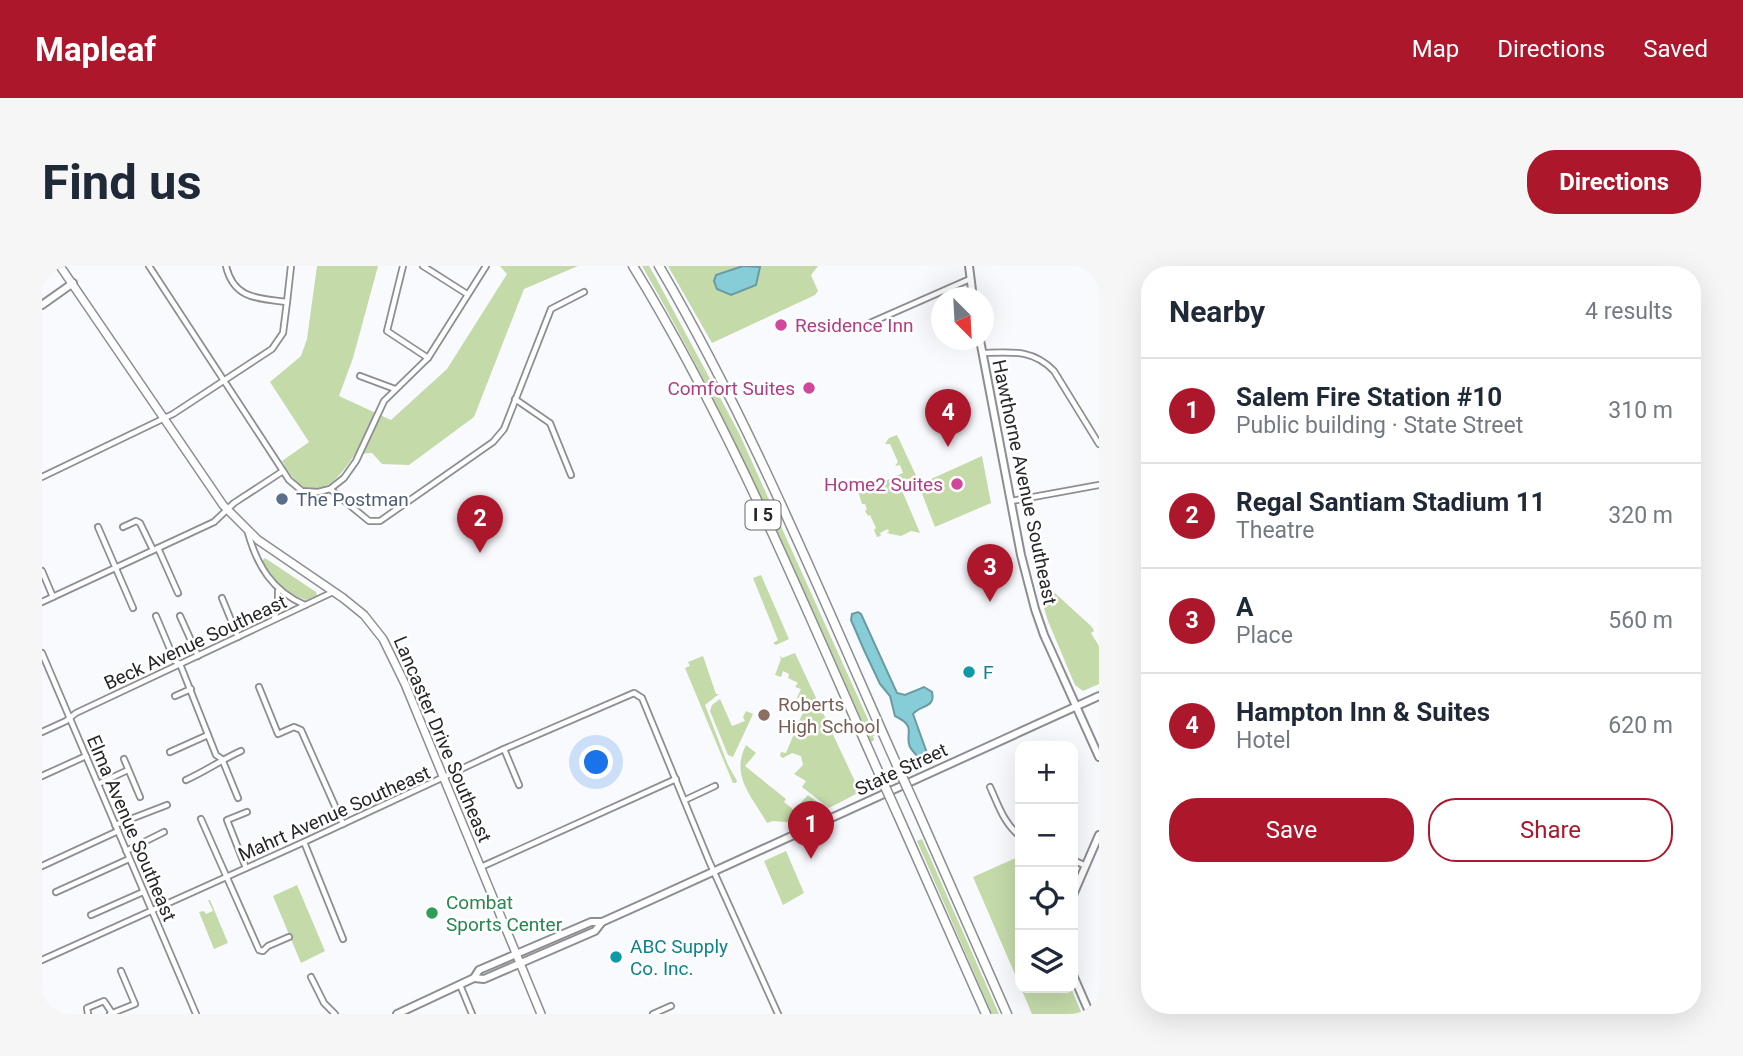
<!DOCTYPE html>
<html lang="en">
<head>
<meta charset="utf-8">
<style>
	body { margin:0; font-family:Roboto,sans-serif; background:#f6f6f7; color:#1f2937 }
	.controls { position:absolute; right:21px; bottom:21px; display:grid; overflow:hidden; border-radius:14px; box-shadow:0 7px 28px #0002 }
	.controls button { width:63px; height:63px; display:grid; place-items:center; padding:0; border:0; border-bottom:2px solid #e0e1e3; background:#fff; color:#1f2937; font:35px sans-serif }
	.compass { position:absolute; left:889px; top:21px; width:63px; height:63px; border-radius:50%; background:#fff; box-shadow:0 7px 28px #0002; rotate:156deg }
	.you { position:absolute; left:555px; top:497px; width:24px; height:24px; margin:-18px; border:5px solid #fff; border-radius:50%; background:#1a73e8; box-shadow:0 0 0 10px #1a73e833 }
	.badge { display:grid; place-items:center; width:46px; height:46px; border-radius:50%; background:#ac172b; color:#fff; font-size:23px; font-weight:700 }
	.pin { position:absolute; translate:-50% -58px; filter:drop-shadow(0 2px 4px #0008) }
	.pin::after { content:''; position:absolute; top:37px; width:24px; height:21px; background:inherit; clip-path:polygon(0 0,100% 0,50% 100%) }
	.list { margin:0; padding:0; list-style:none }
	h2 { display:flex; justify-content:space-between; align-items:center; height:91px; margin:0; padding:0 28px; font-size:30px }
	h2 small { font-size:23px; font-weight:400; color:#747a83 }
	.list li { display:grid; grid-template-columns:46px 1fr auto; gap:21px; align-items:center; box-sizing:border-box; height:105px; padding:0 28px; border-top:2px solid #e0e1e3 }
	.list b { display:block; font-size:26px; white-space:nowrap }
	.list p { margin:0; font-size:23px; white-space:nowrap; color:#747a83 }
	.list em { font-size:23px; font-style:normal; color:#747a83 }
	.actions { display:flex; gap:14px; padding:21px 28px }
	.actions a { flex:1; padding:16px 0; border:2px solid #ac172b; border-radius:28px; text-align:center; font-size:24px; color:#ac172b }
	.actions .main { background:#ac172b; color:#fff }
	.icon { flex:none; width:38px; height:38px; fill:none; stroke:currentColor; stroke-width:2; stroke-linecap:round; stroke-linejoin:round }
	.map { position:relative; flex:none; width:1057px; height:748px; overflow:hidden; border-radius:28px }
	header { display:flex; align-items:center; gap:42px; box-sizing:border-box; height:98px; padding:0 35px; background:#ac172b; color:#fff }
	header strong { font-size:33px }
	nav { display:flex; gap:38px; margin-inline-start:auto; font-size:24px }
	.intro { display:flex; align-items:center; justify-content:space-between; box-sizing:border-box; height:168px; padding:0 42px }
	h1 { margin:0; font-size:49px }
	.button { padding:18px 32px; border-radius:28px; background:#ac172b; color:#fff; font-size:24px; font-weight:700 }
	main { display:flex; gap:42px; padding:0 42px }
	aside { flex:1; background:#fff; border-radius:28px; box-shadow:0 7px 28px #0002 }
	.map>svg:first-child { display:block }
</style>
</head>
<body>
<header>
<strong>Mapleaf</strong>
<nav><a>Map</a><a>Directions</a><a>Saved</a></nav>
</header>
<div class="intro"><h1>Find us</h1><a class="button">Directions</a></div>
<main>
<div class="map">
<svg width="1057" height="748" viewBox="0 0 1057 748">
	<rect width="100%" height="100%" fill="#f8fafe"/>
	<!-- green -->
	<g fill="#c4daa9">
		<path d="M275,0H336L311,92L297,130L349,154L405,103L465,8L458,0H536L482,23L432,151L367,199L340,198L330,187L313,188C302,205 280,237 257,218C250,212 245,203 240,195L267,176L228,116L259,90L265,73Z"/>
		<path d="M600,0H607L614,12L697,167L833,469L831,470L832,474L829,476C758,314 688,153 600,0Z"/>
		<polygon points="626,0 776,0 769,9 776,25 773,29 670,77"/>
		<polygon points="855,169 878,218 940,190 949,237 893,261 877,220 861,227 878,267 869,265 859,270 844,267 847,266 846,263 838,267 839,270 835,271 832,264 834,262 828,249 826,250 823,245 825,243 823,238 820,238 814,219 824,218 826,223 861,207 858,199 853,200 856,196 848,178 843,178 847,172"/>
		<polygon points="223,292 274,326 275,330 264,334 249,328 238,320 221,299 221,294"/>
		<polygon points="719,309 747,373 734,379 731,377 736,374 711,312"/>
		<polygon points="1002,317 1050,361 1052,365 1049,367 1057,380 1057,418 1041,425 1033,419 1006,355 995,319"/>
		<polygon points="753,387 816,522 816,527 787,542 760,521 764,515 752,508 761,499 759,490 750,487 741,492 738,490 739,486 744,487 764,439 758,436 759,433 757,431 754,434 759,423 753,421 756,417 746,412 747,408 741,405 739,411 733,409 739,393 737,389 740,392"/>
		<polygon points="661,390 674,428 677,428 663,439 686,499 695,515 694,517 691,517 643,402 648,400 646,396"/>
		<polygon points="678,433 690,460 703,455 701,451 704,445 711,448 691,491 686,489 668,445 670,439"/>
		<path d="M704,479L714,487L703,500L744,533L742,536L752,544L766,529L785,543L756,557L731,555L725,557C710,530 688,510 704,479Z"/>
		<polygon points="880,573 957,748 950,748 875,575"/>
		<polygon points="744,585 762,627 741,639 722,595"/>
		<polygon points="978,590 978,720 931,611"/>
		<polygon points="255,619 283,685 259,697 231,630"/>
		<polygon points="166,634 168,634 186,677 172,683 157,646 162,645 164,648 171,645"/>
		<polygon points="979,722 1029,722 1040,748 990,748"/>
	</g>
	<!-- water -->
	<g fill="#87cdd7" stroke="#6a9ba2" stroke-width="2">
		<polygon points="701,0 718,1 714,19 689,29 675,23 672,15 674,9"/>
		<path d="M816,346L819,348L855,427L863,429L882,421L890,426C894,442 878,439 871,448L885,487L879,491H876C873,487 870,485 868,481C862,468 876,461 853,450L848,430L838,418L822,384L809,354L810,348Z"/>
	</g>
	<g fill="none" stroke-linecap="round" stroke-linejoin="round">
		<defs>
			<g id="street">
				<polyline points="107,0 247,214 260,225 276,226 288,223 302,212 314,195 342,135 386,92 444,0"/>
				<path d="M184,0C192,34 217,32 245,36L249,0"/>
				<polyline points="361,0 345,65 386,92"/>
				<polyline points="381,0 425,28"/>
				<polyline points="812,64 928,13"/>
				<path d="M941,87C969,86 991,83 1012,105L1057,178"/>
				<polyline points="318,110 353,123"/>
				<polyline points="473,133 508,157 529,209"/>
				<polyline points="0,211 131,148 230,83 241,67 245,36"/>
				<polyline points="288,223 327,255 338,255 451,176 462,163 509,43 542,26"/>
				<polyline points="969,235 1057,219"/>
				<polyline points="56,261 91,342"/>
				<polyline points="81,261 94,255 98,257 111,284"/>
				<path d="M206,267C215,299 230,325 263,339"/>
				<polyline points="116,282 136,327"/>
				<polyline points="0,305 11,331"/>
				<polyline points="180,332 196,371"/>
				<polyline points="0,336 172,256 192,237 241,205"/>
				<polyline points="114,350 133,395 138,398 174,489 180,493 196,532"/>
				<polyline points="138,350 156,390"/>
				<polyline points="232,353 236,341 236,325"/>
				<polyline points="0,387 154,748"/>
				<polyline points="217,421 236,468 252,461 259,464 301,558"/>
				<polyline points="133,430 149,423"/>
				<polyline points="0,466 24,455 34,447 291,326"/>
				<polyline points="462,483 477,519"/>
				<polyline points="128,486 166,469"/>
				<polyline points="82,493 98,531"/>
				<polyline points="0,510 44,490"/>
				<path d="M144,514C164,505 179,494 199,485"/>
				<polyline points="56,518 86,504"/>
				<path d="M948,521C956,538 962,558 978,570"/>
				<polyline points="643,534 673,520"/>
				<polyline points="159,553 217,684 221,685 226,680 247,671"/>
				<polyline points="73,559 125,539"/>
				<polyline points="262,576 301,673"/>
				<polyline points="84,585 122,566"/>
				<polyline points="1031,594 1044,600"/>
				<polyline points="0,600 76,565"/>
				<polyline points="439,601 634,513"/>
				<polyline points="204,602 185,554 205,546"/>
				<polyline points="14,626 87,593"/>
				<polyline points="49,649 101,626"/>
				<polyline points="0,694 262,576 462,483 592,427 600,432 667,595 736,748"/>
				<polyline points="269,711 282,737 293,748"/>
				<polyline points="418,719 430,748"/>
				<polyline points="46,748 45,742 62,735 70,747"/>
				<polyline points="68,748 93,738 79,705"/>
				<polyline points="611,748 629,740"/>
			</g>
			<g id="secondary">
				<polyline points="927,0 931,32"/>
				<polyline points="0,39 31,17"/>
				<polyline points="938,74 979,289 993,343 1002,369 1057,491"/>
				<polyline points="1031,629 1057,569"/>
				<polyline points="1031,709 1048,748"/>
				<polyline points="432,712 442,713 553,665 560,656"/>
				<polyline points="355,748 432,712 437,704 549,656 560,656 609,634 1057,430"/>
			</g>
			<polyline id="primary" points="18,0 181,239 216,274 301,332 322,349 341,373 363,418 499,748"/>
			<g id="highway">
				<path d="M591,0C689,160 760,334 836,505"/>
				<path d="M617,0C710,159 779,329 854,497"/>
				<polyline points="873,539 965,748"/>
				<polyline points="855,547 944,748"/>
			</g>
		</defs>
		<!-- street casing -->
		<use href="#street" stroke="#8d8e92" stroke-width="8"/>
		<!-- secondary casing -->
		<use href="#secondary" stroke="#8d8e92" stroke-width="10"/>
		<!-- primary casing -->
		<use href="#primary" stroke="#8d8e92" stroke-width="10"/>
		<!-- highway casing -->
		<use href="#highway" stroke="#8d8e92" stroke-width="11"/>
		<!-- street -->
		<use href="#street" stroke="#fff" stroke-width="4.5"/>
		<!-- secondary -->
		<use href="#secondary" stroke="#fff" stroke-width="6"/>
		<!-- primary -->
		<use href="#primary" stroke="#fff" stroke-width="7"/>
		<!-- highway -->
		<use href="#highway" stroke="#fff" stroke-width="8"/>
		<defs>
			<g id="highway-bridge">
				<polyline points="854,497 873,539"/>
				<polyline points="836,505 855,547"/>
			</g>
		</defs>
		<!-- highway-bridge casing -->
		<use href="#highway-bridge" stroke="#8d8e92" stroke-width="11" stroke-linecap="butt"/>
		<!-- highway-bridge -->
		<use href="#highway-bridge" stroke="#fff" stroke-width="8"/>
	</g>
	<!-- markers -->
	<g fill="#d1479c" stroke="#fff" stroke-width="2.5">
		<circle cx="739" cy="59" r="7"/>
		<circle cx="767" cy="122" r="7"/>
		<circle cx="915" cy="218" r="7"/>
	</g>
	<circle fill="#5c6f8a" stroke="#fff" stroke-width="2.5" cx="240" cy="233" r="7"/>
	<g fill="#0f9aa8" stroke="#fff" stroke-width="2.5">
		<circle cx="927" cy="406" r="7"/>
		<circle cx="574" cy="691" r="7"/>
	</g>
	<circle fill="#8d6e63" stroke="#fff" stroke-width="2.5" cx="722" cy="449" r="7"/>
	<circle fill="#2e9e5b" stroke="#fff" stroke-width="2.5" cx="390" cy="647" r="7"/>
	<g text-anchor="middle" stroke-width="5" stroke-linejoin="round" paint-order="stroke">
		<!-- shield labels -->
		<rect fill="#fff" stroke="#676768" stroke-width="2" x="703.5" y="234.5" width="35" height="29" rx="5"/>
		<g font-size="18" font-weight="bold" fill="#262628">
			<text x="721" y="255">I 5</text>
		</g>
		<!-- hotel labels -->
		<g font-size="19" fill="#b23c85" stroke="#fff" text-anchor="end">
			<text x="753" y="66" text-anchor="start">Residence Inn</text>
			<text x="753" y="129">Comfort Suites</text>
			<text x="901" y="225">Home2 Suites</text>
		</g>
		<!-- street labels -->
		<g font-size="19" fill="#262628" stroke="#fff">
			<text transform="translate(983 216) rotate(78)" y="7">Hawthorne Avenue Southeast</text>
			<text transform="translate(153 376) rotate(-25)" y="7">Beck Avenue Southeast</text>
			<text transform="translate(401 473) rotate(67)" y="7">Lancaster Drive Southeast</text>
			<text transform="translate(859 503) rotate(-25)" y="7">State Street</text>
			<text transform="translate(292 547) rotate(-24)" y="7">Mahrt Avenue Southeast</text>
			<text transform="translate(90 562) rotate(67)" y="7">Elma Avenue Southeast</text>
		</g>
		<!-- service labels -->
		<g font-size="19" fill="#4e5e75" stroke="#fff" text-anchor="start">
			<text x="254" y="240">The Postman</text>
		</g>
		<!-- culture labels -->
		<g font-size="19" fill="#0d838f" stroke="#fff" text-anchor="start">
			<text x="941" y="413">F</text>
			<text x="588" y="687">ABC Supply<tspan x="588" dy="22">Co. Inc.</tspan></text>
		</g>
		<!-- education labels -->
		<g font-size="19" fill="#785e54" stroke="#fff" text-anchor="start">
			<text x="736" y="445">Roberts<tspan x="736" dy="22">High School</tspan></text>
		</g>
		<!-- leisure labels -->
		<g font-size="19" fill="#27864d" stroke="#fff" text-anchor="start">
			<text x="404" y="643">Combat<tspan x="404" dy="22">Sports Center</tspan></text>
		</g>
	</g>
</svg>
<div class="controls">
<button>+</button>
<button>−</button>
<button><svg class="icon" aria-label="locate" viewBox="0 0 24 24"><circle cx="12" cy="12" r="6"/><path d="M12 2v4M12 18v4M2 12h4M18 12h4"/></svg></button>
<button><svg class="icon" aria-label="layers" viewBox="0 0 24 24"><path d="M12 4l9 5-9 5-9-5zM3 14l9 5 9-5"/></svg></button>
</div>
<svg class="compass" viewBox="-18 -18 36 36"><path d="M0-13l5 13h-10z" fill="#e53935"/><path d="M0 13l5-13h-10z" fill="#747a83"/></svg>
<div class="you"></div>
<div class="pin badge" style="left:769px;top:593px">1</div>
<div class="pin badge" style="left:438px;top:287px">2</div>
<div class="pin badge" style="left:948px;top:336px">3</div>
<div class="pin badge" style="left:906px;top:181px">4</div>
</div>
<aside>
<h2>Nearby<small>4 results</small></h2>
<ul class="list">
<li><span class="badge">1</span><div><b>Salem Fire Station #10</b><p>Public building · State Street</p></div><em>310 m</em></li>
<li><span class="badge">2</span><div><b>Regal Santiam Stadium 11</b><p>Theatre</p></div><em>320 m</em></li>
<li><span class="badge">3</span><div><b>A</b><p>Place</p></div><em>560 m</em></li>
<li><span class="badge">4</span><div><b>Hampton Inn &amp; Suites</b><p>Hotel</p></div><em>620 m</em></li>
</ul>
<div class="actions"><a class="main">Save</a><a>Share</a></div>
</aside>
</main>
</body>
</html>
